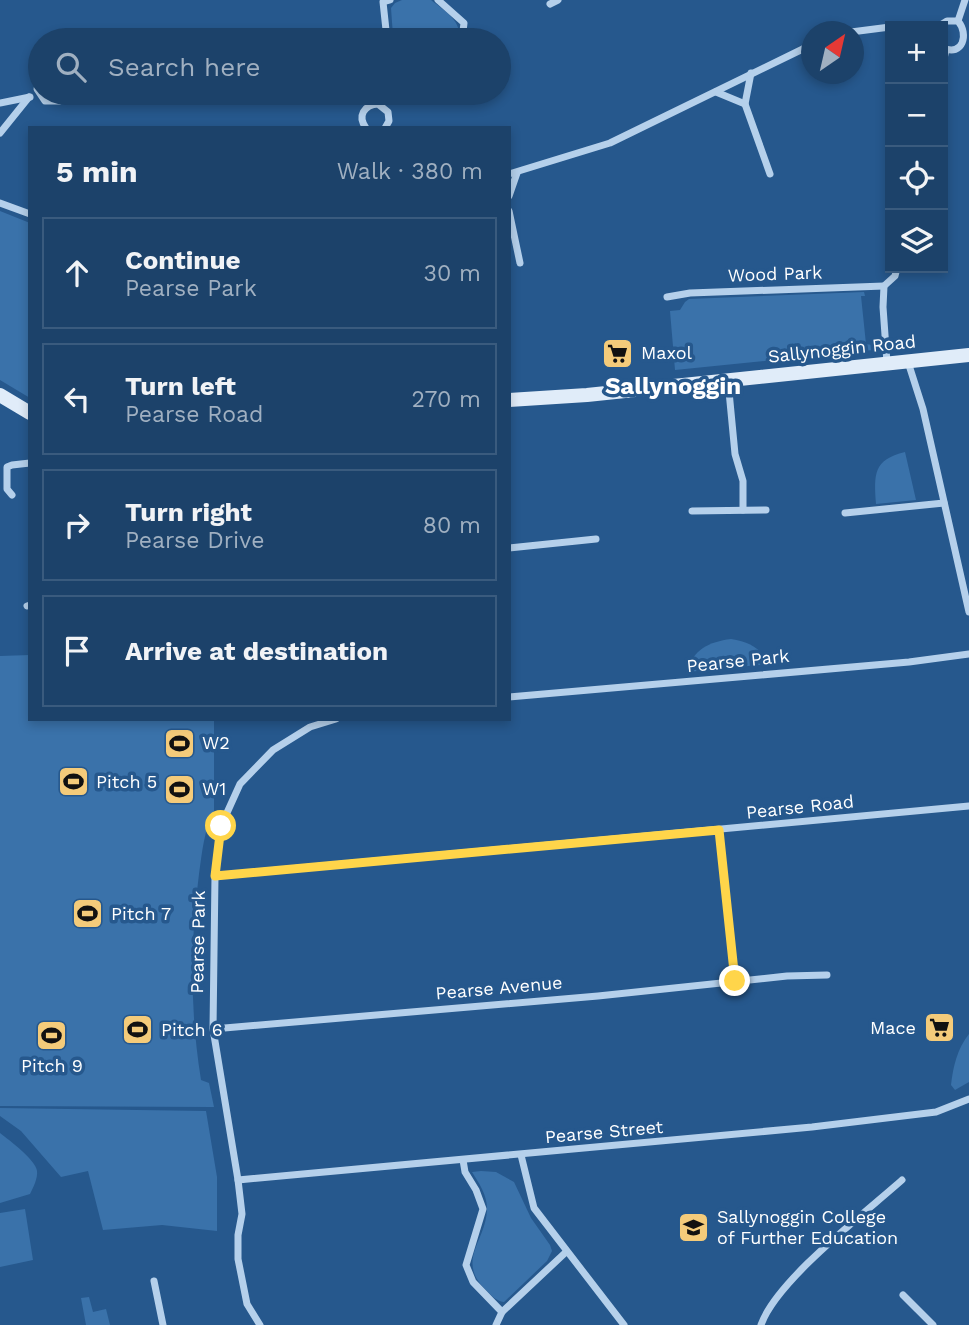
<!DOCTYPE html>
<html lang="en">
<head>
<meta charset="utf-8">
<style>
	body { margin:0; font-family:"Work Sans",sans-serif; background:#254970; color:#f1f3f6 }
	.controls { position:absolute; right:21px; top:21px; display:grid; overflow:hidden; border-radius:0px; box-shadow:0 4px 10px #0003 }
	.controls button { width:63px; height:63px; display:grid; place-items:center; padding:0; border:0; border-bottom:2px solid #3a5b7e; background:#1c426a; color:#f1f3f6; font:35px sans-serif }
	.compass { position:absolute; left:801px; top:21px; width:63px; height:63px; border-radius:50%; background:#1c426a; box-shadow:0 4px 10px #0003; rotate:34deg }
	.stop { position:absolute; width:21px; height:21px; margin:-16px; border:5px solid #ffd54a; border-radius:50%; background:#fff }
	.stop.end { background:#ffd54a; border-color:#fff; box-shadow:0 2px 7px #0008 }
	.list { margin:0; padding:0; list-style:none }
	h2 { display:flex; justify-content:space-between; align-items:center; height:91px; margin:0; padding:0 28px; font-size:30px }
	h2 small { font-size:23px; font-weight:400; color:#a0b0c1 }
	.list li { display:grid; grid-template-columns:46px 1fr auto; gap:21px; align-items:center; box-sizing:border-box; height:112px; margin:0 14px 14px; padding:0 14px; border:2px solid #3a5b7e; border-radius:0px }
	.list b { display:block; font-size:26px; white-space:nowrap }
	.list p { margin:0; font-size:23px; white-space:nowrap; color:#a0b0c1 }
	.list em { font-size:23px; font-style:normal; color:#a0b0c1 }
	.icon { flex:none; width:38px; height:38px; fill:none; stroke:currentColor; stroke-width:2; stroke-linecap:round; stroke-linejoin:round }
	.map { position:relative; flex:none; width:969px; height:1325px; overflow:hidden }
	.search { position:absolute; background:#1c426a; box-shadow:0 4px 10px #0003; left:28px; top:28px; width:483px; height:77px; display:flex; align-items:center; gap:18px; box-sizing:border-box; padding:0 24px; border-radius:38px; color:#a0b0c1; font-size:26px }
	.panel { position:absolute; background:#1c426a; box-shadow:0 4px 10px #0003; left:28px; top:126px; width:483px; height:595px; border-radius:0px }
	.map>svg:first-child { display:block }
</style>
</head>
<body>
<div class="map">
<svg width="969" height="1325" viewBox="0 0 969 1325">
	<rect width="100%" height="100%" fill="#26588d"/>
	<!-- green -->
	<g fill="#3a72aa">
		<path d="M402,0H431C443,10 465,22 457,40H388L393,36L391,8L395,3Z"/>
		<polygon points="0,211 30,223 30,398 0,380"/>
		<polygon points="864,292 865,296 861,296 866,344 872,345 873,350 675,370 670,311 680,310 685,302 689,299"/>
		<path d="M905,452L916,500L876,504C874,474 873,460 905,452Z"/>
		<path d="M731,639C750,642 760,648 770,664L687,672C693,649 709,642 731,639Z"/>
		<path d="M30,655V719H214V811C204,830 202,853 199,874C190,942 190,1012 201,1080L209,1083L214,1107L0,1106V656Z"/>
		<path d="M969,1034V1082L955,1090L951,1085C953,1067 957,1049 969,1034Z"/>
		<polygon points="0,1108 206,1111 217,1177 217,1231 162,1225 103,1230 88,1171 61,1177 21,1131 0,1116"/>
		<path d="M0,1133C9,1140 36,1160 37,1171C38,1178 33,1188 30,1194L0,1203Z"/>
		<path d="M481,1171L496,1172L514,1182L531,1218L550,1245L552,1251L547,1261L504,1302C496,1301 492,1296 486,1290C455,1260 487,1241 487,1208C487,1195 479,1183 472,1172Z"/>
		<polygon points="25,1209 33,1260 0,1267 0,1213"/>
		<polygon points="89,1297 93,1312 106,1309 110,1325 86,1325 81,1298"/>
	</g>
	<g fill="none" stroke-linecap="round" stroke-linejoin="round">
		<!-- street -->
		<g stroke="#b5d0eb" stroke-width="7">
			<polyline points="438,0 464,23 462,40"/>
			<polyline points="550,4 558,0"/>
			<polyline points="958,21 965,0"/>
			<polyline points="894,26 907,26"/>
			<path d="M939,26L947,21H958C969,34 963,57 943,48"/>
			<polyline points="851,32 890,27"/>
			<polyline points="365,39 386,30 383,2 390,0"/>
			<polyline points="943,63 946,50"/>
			<polyline points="40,78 37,89 45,101 60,101 66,93"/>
			<polyline points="716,92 745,104 770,174"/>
			<polyline points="372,93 373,104"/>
			<polyline points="0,103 30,97"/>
			<polyline points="745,104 751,73"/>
			<path d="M366,128C357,116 364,105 378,104L388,112L389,121L385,128"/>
			<polyline points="0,133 29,97"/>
			<polyline points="509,174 610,143 811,45"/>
			<polyline points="509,196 517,173"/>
			<polyline points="0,203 30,214"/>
			<polyline points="509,211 520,263"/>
			<polyline points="667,297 690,293 884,286"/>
			<polyline points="908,362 923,409 969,612"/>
			<polyline points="887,363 883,307 884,286 895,276 897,268"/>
			<polyline points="728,381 735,454 743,481 743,510"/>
			<polyline points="12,495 7,489 7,467 12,465 30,463"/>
			<polyline points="692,511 766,510"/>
			<polyline points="845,513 944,503"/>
			<polyline points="509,548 596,539"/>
			<polyline points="27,606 30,605"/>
			<polyline points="509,697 909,662 969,654"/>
			<polyline points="719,830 735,981"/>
			<polyline points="215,876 969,806"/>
			<polyline points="213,1029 598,996 787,976 827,975"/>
			<polyline points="521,1155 534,1208 624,1325"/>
			<polyline points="463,1160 465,1172 476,1190 483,1209 466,1265 473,1282 502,1312"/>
			<polyline points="238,1180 812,1127 936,1112 969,1099"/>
			<polyline points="154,1281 163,1325"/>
			<polyline points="903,1295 933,1325"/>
			<polyline points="260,1325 247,1304 238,1259 238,1235 242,1214 238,1180 213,1029 215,876 221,826 240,784 273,750 310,727 336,719"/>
			<polyline points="496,1325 502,1312 566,1252"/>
			<path d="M761,1325C776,1281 865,1213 902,1180"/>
		</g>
		<!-- secondary -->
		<g stroke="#e0ecf9" stroke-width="14">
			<polyline points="0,395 30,413"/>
			<polyline points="509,400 587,395 969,355"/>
		</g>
	</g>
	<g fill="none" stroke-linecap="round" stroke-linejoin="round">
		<!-- route -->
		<polyline stroke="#ffd54a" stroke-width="9" points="221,826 215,876 719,830 735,981"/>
	</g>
	<!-- icons -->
	<defs>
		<symbol id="supermarket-square" viewBox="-11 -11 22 22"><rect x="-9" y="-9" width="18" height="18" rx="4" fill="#f4cb7a" stroke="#26588d"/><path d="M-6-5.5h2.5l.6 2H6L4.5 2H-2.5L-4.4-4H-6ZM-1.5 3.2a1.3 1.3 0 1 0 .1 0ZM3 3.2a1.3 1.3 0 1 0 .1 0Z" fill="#111"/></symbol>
		<symbol id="stadium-square" viewBox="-11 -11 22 22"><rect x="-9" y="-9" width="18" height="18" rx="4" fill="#f4cb7a" stroke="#26588d"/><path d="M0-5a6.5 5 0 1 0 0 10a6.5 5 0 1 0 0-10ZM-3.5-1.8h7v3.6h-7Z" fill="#111"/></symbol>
		<symbol id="university-square" viewBox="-11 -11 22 22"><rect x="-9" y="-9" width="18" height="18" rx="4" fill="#f4cb7a" stroke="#26588d"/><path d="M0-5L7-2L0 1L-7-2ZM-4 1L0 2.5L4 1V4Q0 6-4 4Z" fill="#111"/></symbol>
	</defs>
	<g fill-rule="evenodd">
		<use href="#supermarket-square" x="600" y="336" width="35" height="35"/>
		<use href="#stadium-square" x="162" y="726" width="35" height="35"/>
		<use href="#stadium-square" x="56" y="764" width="35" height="35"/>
		<use href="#stadium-square" x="162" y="772" width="35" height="35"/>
		<use href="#stadium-square" x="70" y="896" width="35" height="35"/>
		<use href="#supermarket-square" x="922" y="1010" width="35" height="35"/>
		<use href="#stadium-square" x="120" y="1012" width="35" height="35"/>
		<use href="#stadium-square" x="34" y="1018" width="35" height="35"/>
		<use href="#university-square" x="676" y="1210" width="35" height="35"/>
	</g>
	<g text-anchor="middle" stroke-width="7" stroke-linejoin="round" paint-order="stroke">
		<!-- street labels -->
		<g font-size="18" fill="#fff" stroke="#26588d">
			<text transform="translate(775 274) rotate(-2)" y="6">Wood Park</text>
			<text transform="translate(842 349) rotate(-6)" y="6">Sallynoggin Road</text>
			<text transform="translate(738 661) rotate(-6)" y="6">Pearse Park</text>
			<text transform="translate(800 807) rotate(-6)" y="6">Pearse Road</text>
			<text transform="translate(198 942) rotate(-89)" y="6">Pearse Park</text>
			<text transform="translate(499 988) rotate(-5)" y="6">Pearse Avenue</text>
			<text transform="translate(604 1132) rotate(-5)" y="6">Pearse Street</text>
		</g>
		<!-- poi labels -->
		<g font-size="18" fill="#fff" stroke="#26588d" text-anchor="start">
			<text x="641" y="359">Maxol</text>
			<text x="202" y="749">W2</text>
			<text x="96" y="788">Pitch 5</text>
			<text x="202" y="795">W1</text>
			<text x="111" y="920">Pitch 7</text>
			<text x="916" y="1034" text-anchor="end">Mace</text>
			<text x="161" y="1036">Pitch 6</text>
			<text x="52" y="1072" text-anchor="middle">Pitch 9</text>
			<text x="717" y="1223">Sallynoggin College<tspan x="717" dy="21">of Further Education</tspan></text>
		</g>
		<!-- district labels -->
		<g font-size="24" font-weight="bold" fill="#fff" stroke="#26588d">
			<text x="673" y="394">Sallynoggin</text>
		</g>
	</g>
</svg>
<div class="controls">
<button>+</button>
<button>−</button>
<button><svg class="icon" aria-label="locate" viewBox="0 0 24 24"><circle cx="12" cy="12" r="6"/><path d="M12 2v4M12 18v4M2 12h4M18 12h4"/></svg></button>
<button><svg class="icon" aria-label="layers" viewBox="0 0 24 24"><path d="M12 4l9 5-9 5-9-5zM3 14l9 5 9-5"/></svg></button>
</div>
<svg class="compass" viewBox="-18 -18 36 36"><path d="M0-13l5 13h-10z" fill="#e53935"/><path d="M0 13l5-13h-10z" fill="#a0b0c1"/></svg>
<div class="stop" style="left:221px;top:826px"></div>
<div class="stop end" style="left:735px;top:981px"></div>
<div class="search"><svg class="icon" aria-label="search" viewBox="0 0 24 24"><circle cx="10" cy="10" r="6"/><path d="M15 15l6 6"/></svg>Search here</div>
<section class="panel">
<h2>5 min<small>Walk · 380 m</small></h2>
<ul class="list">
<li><svg class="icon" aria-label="ahead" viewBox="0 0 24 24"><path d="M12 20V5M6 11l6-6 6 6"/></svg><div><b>Continue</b><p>Pearse Park</p></div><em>30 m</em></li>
<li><svg class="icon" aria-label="left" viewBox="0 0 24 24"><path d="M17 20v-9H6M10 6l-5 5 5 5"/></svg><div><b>Turn left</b><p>Pearse Road</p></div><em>270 m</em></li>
<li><svg class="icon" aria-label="right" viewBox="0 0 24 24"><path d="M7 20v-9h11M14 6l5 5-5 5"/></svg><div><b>Turn right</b><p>Pearse Drive</p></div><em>80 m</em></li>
<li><svg class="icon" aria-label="arrive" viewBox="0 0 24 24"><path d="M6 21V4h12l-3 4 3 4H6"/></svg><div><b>Arrive at destination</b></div></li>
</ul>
</section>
</div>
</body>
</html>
